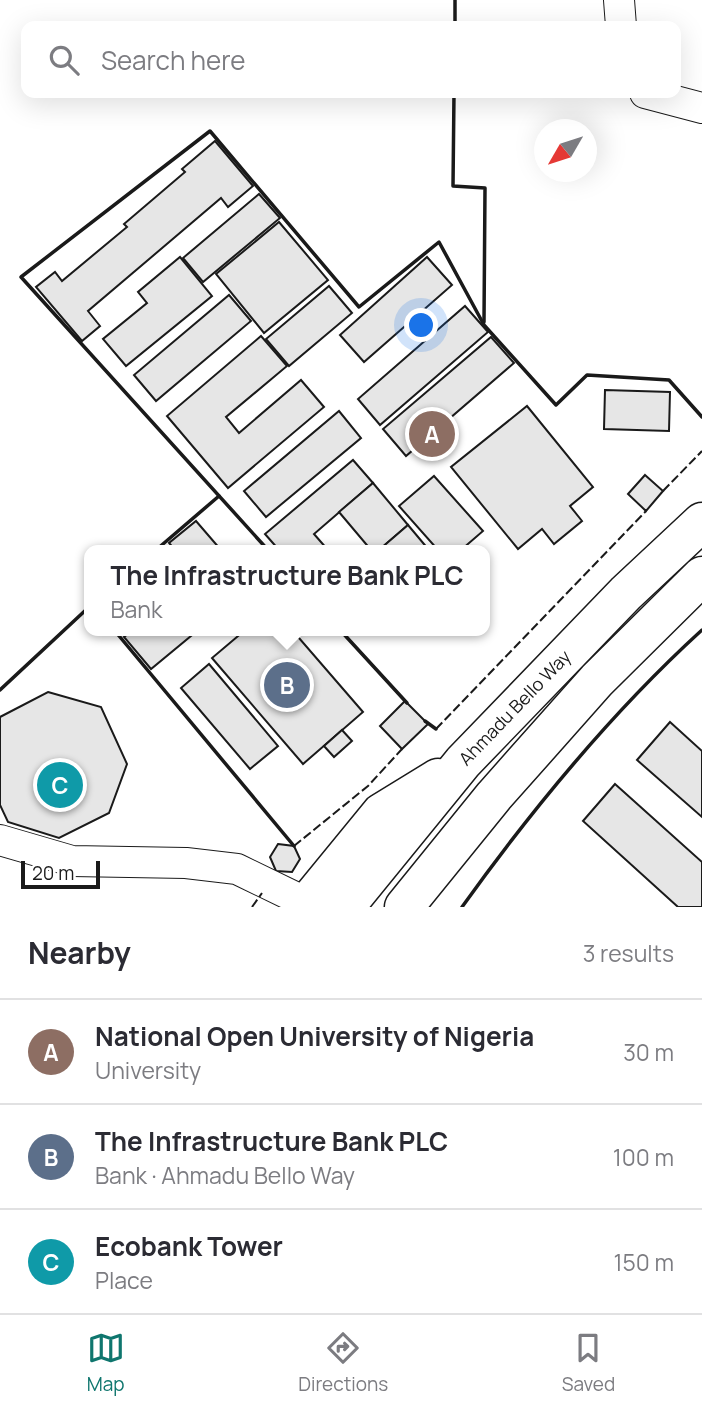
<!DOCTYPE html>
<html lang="en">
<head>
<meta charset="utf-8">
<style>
	body { margin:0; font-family:Manrope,sans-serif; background:#f7f7f7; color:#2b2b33 }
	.compass { position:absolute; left:534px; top:119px; width:63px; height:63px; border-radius:50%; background:#fff; box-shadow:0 7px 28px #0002; rotate:231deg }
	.scale { position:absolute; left:21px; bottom:18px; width:79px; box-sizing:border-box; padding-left:7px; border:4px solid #1a1a1a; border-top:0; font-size:19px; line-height:24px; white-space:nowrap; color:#1a1a1a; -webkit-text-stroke:5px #fff; paint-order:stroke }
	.you { position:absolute; left:422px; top:326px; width:24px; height:24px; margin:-18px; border:5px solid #fff; border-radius:50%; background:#1a73e8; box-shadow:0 0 0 10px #1a73e833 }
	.badge { display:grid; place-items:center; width:46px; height:46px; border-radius:50%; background:#0f766e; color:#fff; font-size:23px; font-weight:700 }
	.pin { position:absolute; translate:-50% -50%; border:4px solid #fff; box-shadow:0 2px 7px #0006 }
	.popup { position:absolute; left:84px; top:545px; width:406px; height:91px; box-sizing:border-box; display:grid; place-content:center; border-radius:14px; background:#fff; filter:drop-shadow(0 2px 5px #0005); font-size:23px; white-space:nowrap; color:#7c7c81 }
	.popup b { font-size:26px; color:#2b2b33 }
	.popup::after { content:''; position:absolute; left:50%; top:100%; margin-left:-14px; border:14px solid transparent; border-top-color:#fff }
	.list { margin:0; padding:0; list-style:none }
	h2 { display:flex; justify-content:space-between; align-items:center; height:91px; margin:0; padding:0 28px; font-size:30px }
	h2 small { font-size:23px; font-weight:400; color:#7c7c81 }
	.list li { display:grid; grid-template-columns:46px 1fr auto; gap:21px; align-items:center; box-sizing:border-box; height:105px; padding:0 28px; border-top:2px solid #e1e1e2 }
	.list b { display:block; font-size:26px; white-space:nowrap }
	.list p { margin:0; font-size:23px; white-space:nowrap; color:#7c7c81 }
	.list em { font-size:23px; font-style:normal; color:#7c7c81 }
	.icon { flex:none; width:38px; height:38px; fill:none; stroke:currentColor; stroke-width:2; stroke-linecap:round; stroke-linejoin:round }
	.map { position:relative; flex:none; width:702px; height:907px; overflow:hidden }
	.search { position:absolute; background:#fff; box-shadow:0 7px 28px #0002; left:21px; right:21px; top:21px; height:77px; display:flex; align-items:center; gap:18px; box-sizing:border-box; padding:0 24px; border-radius:14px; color:#7c7c81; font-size:26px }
	.sheet { height:406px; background:#fff }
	nav { display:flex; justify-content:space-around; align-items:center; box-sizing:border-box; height:98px; border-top:2px solid #e1e1e2; background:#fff; font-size:19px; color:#7c7c81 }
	nav a { display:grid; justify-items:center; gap:4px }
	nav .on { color:#0f766e }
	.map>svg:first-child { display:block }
</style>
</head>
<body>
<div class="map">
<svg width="702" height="907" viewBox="0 0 702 907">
	<rect width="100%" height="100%" fill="#fff"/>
	<!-- building -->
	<g fill="#e6e6e6" stroke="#1a1a1a" stroke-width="2">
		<polygon points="215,141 253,186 228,207 221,198 88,311 100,326 82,341 36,287 55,272 62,281 127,227 124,224 185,172 182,169"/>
		<polygon points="259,194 280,218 203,282 183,258"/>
		<polygon points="279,222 328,280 264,333 216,274"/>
		<polygon points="180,257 212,296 126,366 103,339 147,303 138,292"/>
		<polygon points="427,257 452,285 364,362 340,335"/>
		<polygon points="329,286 352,313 289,366 266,339"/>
		<polygon points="229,295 251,321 156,401 134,375"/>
		<polygon points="465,306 488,332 380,425 358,399"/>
		<polygon points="261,336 287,366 226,417 239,433 301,380 324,407 228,488 167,416"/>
		<polygon points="491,337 514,363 406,456 383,429"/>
		<polygon points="605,390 670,392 669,431 604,429"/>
		<polygon points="527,406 593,487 570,506 582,521 554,544 542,529 518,549 451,467"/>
		<polygon points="339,411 361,438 266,517 244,491"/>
		<polygon points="353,460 373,483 314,534 328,550 279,550 265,534"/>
		<polygon points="645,475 663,491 646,511 628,494"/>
		<polygon points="434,476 483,531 461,550 438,550 399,506"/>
		<polygon points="373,483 408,525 379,550 371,550 339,512"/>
		<polygon points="196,521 221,550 175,550 169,543"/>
		<polygon points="408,525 429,550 379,550"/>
		<polygon points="132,631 197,631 151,669 124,637"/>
		<polygon points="244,631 293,631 363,712 303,764 212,658"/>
		<polygon points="209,664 278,746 250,769 181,688"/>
		<polygon points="48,692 101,707 127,764 109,813 59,838 8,822 0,805 0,717"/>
		<polygon points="405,701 428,724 402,749 380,726"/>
		<polygon points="670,722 702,751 702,817 637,760"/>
		<polygon points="342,730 352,741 334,757 324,746"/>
		<polygon points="615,784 702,862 702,907 678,907 583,821"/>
		<polygon points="278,844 294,846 300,859 292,872 276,871 270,857"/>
	</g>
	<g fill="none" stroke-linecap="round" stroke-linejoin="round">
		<defs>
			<g id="minor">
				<polyline points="619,0 621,26"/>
				<polyline points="645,93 702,108"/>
				<polyline points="0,840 72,861 186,863 237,869 307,903"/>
			</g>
			<g id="highway">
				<polyline points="304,907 381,813 438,778"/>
				<path id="s1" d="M345,907L463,762L626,593L702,522"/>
				<polyline points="404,907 494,796 597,680 702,576"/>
			</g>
		</defs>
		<!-- minor casing -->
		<use href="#minor" stroke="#1a1a1a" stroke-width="32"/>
		<!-- highway casing -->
		<use href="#highway" stroke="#1a1a1a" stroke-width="41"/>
		<!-- minor -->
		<use href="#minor" stroke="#fff" stroke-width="30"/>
		<!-- highway -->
		<use href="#highway" stroke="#fff" stroke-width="38"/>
		<!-- fence -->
		<g stroke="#1a1a1a" stroke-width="2" stroke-dasharray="9 3.5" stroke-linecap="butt">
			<polyline points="663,491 702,451"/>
			<polyline points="436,729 646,511"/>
			<polyline points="294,846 368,786 402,749"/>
			<polyline points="252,907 262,893"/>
		</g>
		<!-- wall -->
		<g stroke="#1a1a1a" stroke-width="3.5">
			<polyline points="455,26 455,0"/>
			<polyline points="454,93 453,186 485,188 484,322"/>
			<polyline points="156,550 219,496"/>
			<polyline points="268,550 21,277 210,131 359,307 439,242 484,325 556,405 587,375 669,380 702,417"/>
			<polyline points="115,631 294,846"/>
			<polyline points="341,631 407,703"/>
			<polyline points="0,690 89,607"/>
			<polyline points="425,721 436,729"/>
			<path d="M462,907C533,808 612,712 702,630"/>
		</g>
	</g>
	<g text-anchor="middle" stroke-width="5" stroke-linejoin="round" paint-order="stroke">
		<!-- street labels -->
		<g font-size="18" fill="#1a1a1a" stroke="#fff">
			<text dy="6" stroke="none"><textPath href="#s1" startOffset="262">Ahmadu Bello Way</textPath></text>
		</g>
	</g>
</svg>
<svg class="compass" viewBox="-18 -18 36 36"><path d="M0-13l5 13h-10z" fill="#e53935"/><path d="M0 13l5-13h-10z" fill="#7c7c81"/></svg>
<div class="scale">20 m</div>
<div class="you"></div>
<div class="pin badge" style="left:432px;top:434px;background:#8d6e63">A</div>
<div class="pin badge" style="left:287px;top:685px;background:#5c6f8a">B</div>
<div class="popup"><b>The Infrastructure Bank PLC</b>Bank</div>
<div class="pin badge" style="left:60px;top:785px;background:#0f9aa8">C</div>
<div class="search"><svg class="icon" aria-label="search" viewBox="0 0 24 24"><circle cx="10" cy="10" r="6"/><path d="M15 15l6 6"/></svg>Search here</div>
</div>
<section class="sheet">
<h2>Nearby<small>3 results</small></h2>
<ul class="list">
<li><span class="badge" style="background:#8d6e63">A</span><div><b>National Open University of Nigeria</b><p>University</p></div><em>30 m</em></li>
<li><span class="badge" style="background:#5c6f8a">B</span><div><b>The Infrastructure Bank PLC</b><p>Bank · Ahmadu Bello Way</p></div><em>100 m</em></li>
<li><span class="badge" style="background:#0f9aa8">C</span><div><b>Ecobank Tower</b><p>Place</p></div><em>150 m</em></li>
</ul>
</section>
<nav>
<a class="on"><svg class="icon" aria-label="map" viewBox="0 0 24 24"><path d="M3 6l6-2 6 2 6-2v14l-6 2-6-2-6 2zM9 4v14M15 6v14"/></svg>Map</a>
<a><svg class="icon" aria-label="directions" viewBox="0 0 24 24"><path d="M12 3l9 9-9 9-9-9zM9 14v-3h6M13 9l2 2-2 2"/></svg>Directions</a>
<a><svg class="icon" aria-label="saved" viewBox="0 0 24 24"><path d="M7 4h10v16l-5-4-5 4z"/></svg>Saved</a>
</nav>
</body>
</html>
